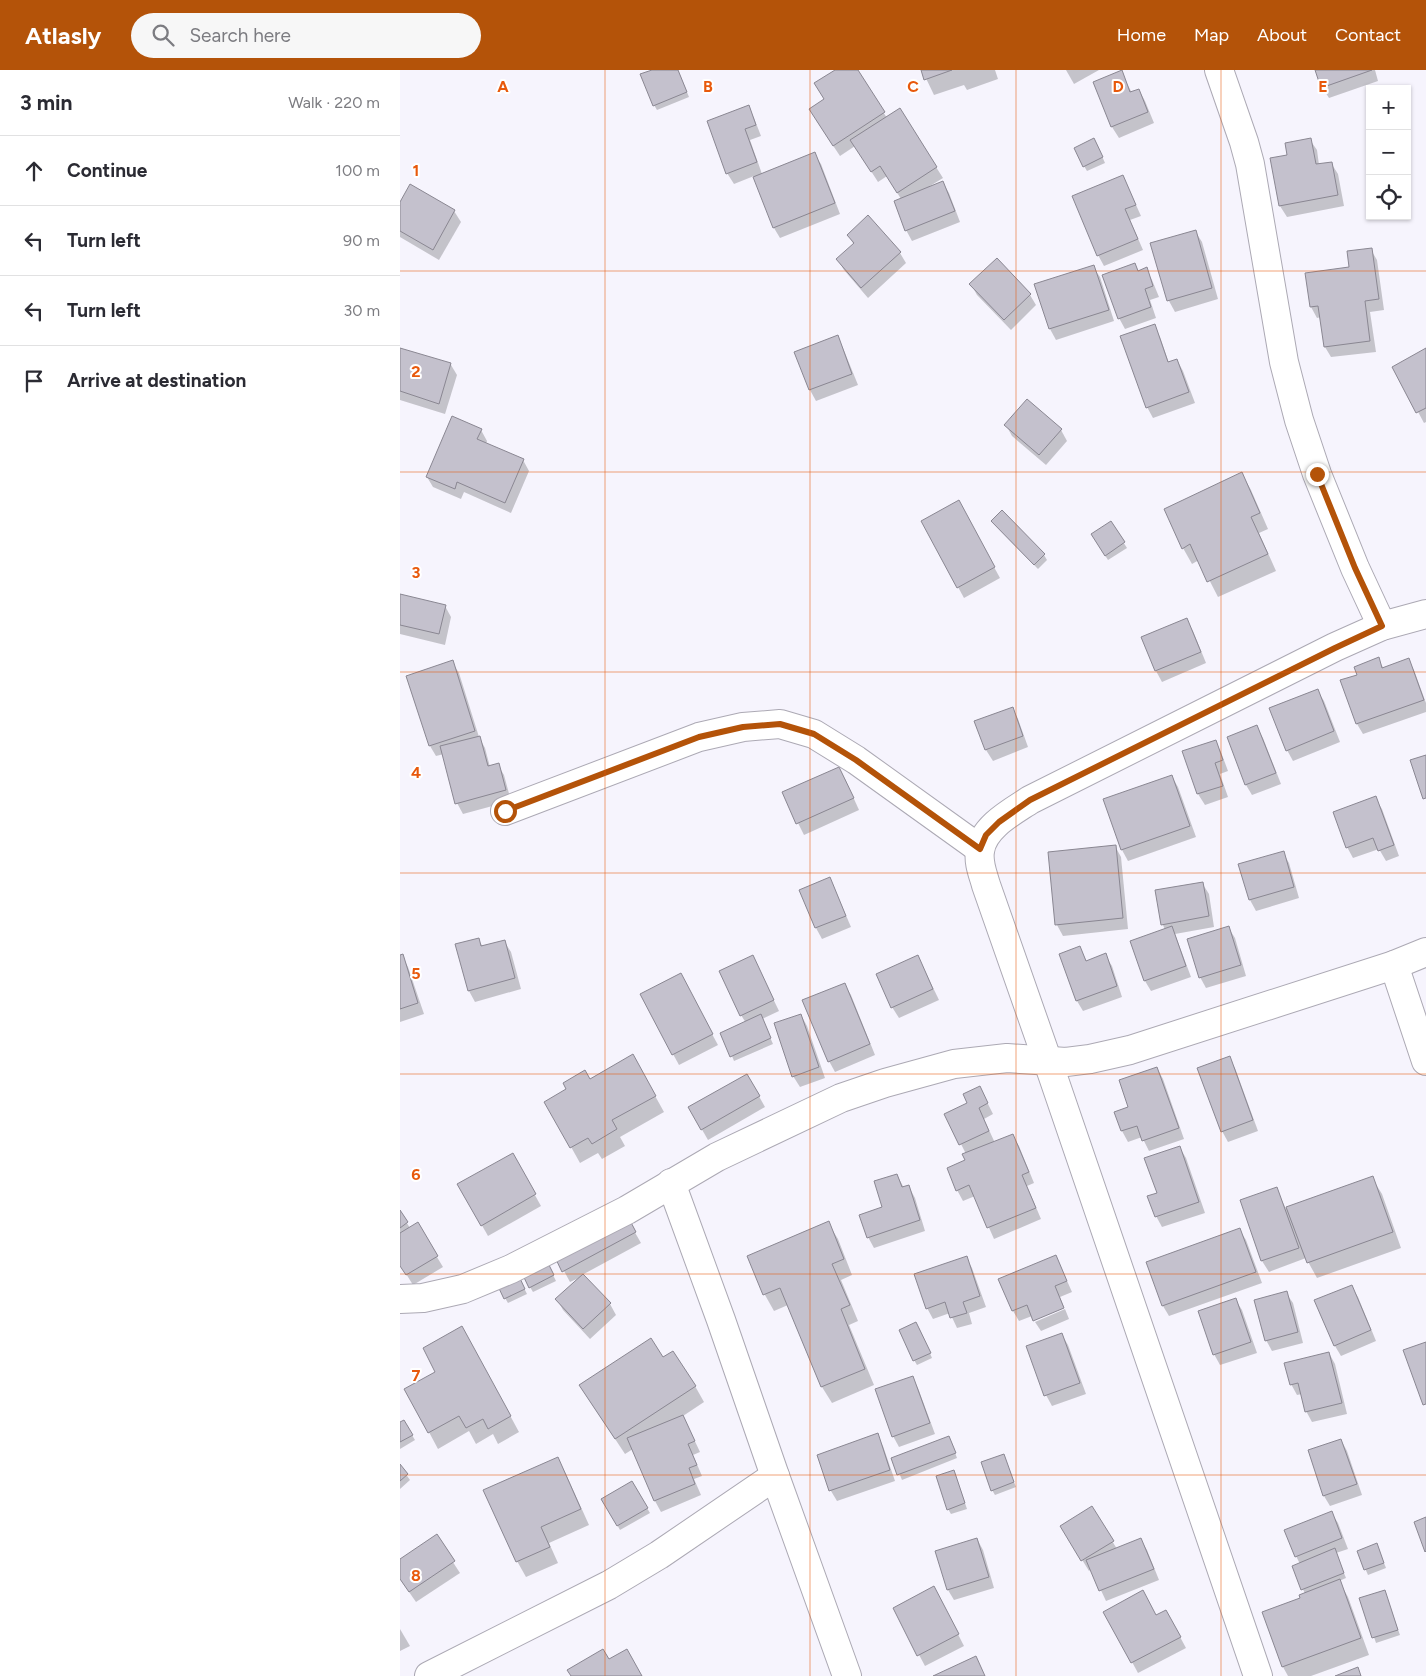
<!DOCTYPE html>
<html lang="en">
<head>
<meta charset="utf-8">
<style>
	body { margin:0; font-family:Figtree,sans-serif; background:#f7f7f7; color:#2b2b33 }
	.controls { position:absolute; right:15px; top:15px; display:grid; overflow:hidden; border-radius:0px; box-shadow:0 1px 4px #0004 }
	.controls button { width:45px; height:45px; display:grid; place-items:center; padding:0; border:0; border-bottom:1px solid #e1e1e2; background:#fff; color:#2b2b33; font:25px sans-serif }
	.stop { position:absolute; width:15px; height:15px; margin:-11px; border:4px solid #b45309; border-radius:50%; background:#fff }
	.stop.end { background:#b45309; border-color:#fff; box-shadow:0 1px 5px #0008 }
	.list { margin:0; padding:0; list-style:none }
	h2 { display:flex; justify-content:space-between; align-items:center; height:65px; margin:0; padding:0 20px; font-size:21px }
	h2 small { font-size:16px; font-weight:400; color:#7c7c81 }
	.list li { display:grid; grid-template-columns:32px 1fr auto; gap:15px; align-items:center; box-sizing:border-box; height:70px; padding:0 20px; border-top:1px solid #e1e1e2 }
	.list b { display:block; font-size:19px; white-space:nowrap }
	.list em { font-size:16px; font-style:normal; color:#7c7c81 }
	.icon { flex:none; width:28px; height:28px; fill:none; stroke:currentColor; stroke-width:2; stroke-linecap:round; stroke-linejoin:round }
	.map { position:relative; flex:none; width:1026px; height:1606px; overflow:hidden }
	header { display:flex; align-items:center; gap:30px; box-sizing:border-box; height:70px; padding:0 25px; background:#b45309; color:#fff }
	header strong { font-size:24px }
	nav { display:flex; gap:28px; margin-inline-start:auto; font-size:18px }
	.search { width:350px; height:45px; background:#f7f7f7; display:flex; align-items:center; gap:12px; box-sizing:border-box; padding:0 18px; border-radius:28px; color:#7c7c81; font-size:19px }
	main { display:flex }
	aside { flex:1; background:#fff }
	.map>svg:first-child { display:block }
</style>
</head>
<body>
<header>
<strong>Atlasly</strong>
<div class="search"><svg class="icon" aria-label="search" viewBox="0 0 24 24"><circle cx="10" cy="10" r="6"/><path d="M15 15l6 6"/></svg>Search here</div>
<nav><a>Home</a><a>Map</a><a>About</a><a>Contact</a></nav>
</header>
<main>
<aside>
<h2>3 min<small>Walk · 220 m</small></h2>
<ul class="list">
<li><svg class="icon" aria-label="ahead" viewBox="0 0 24 24"><path d="M12 20V5M6 11l6-6 6 6"/></svg><div><b>Continue</b></div><em>100 m</em></li>
<li><svg class="icon" aria-label="left" viewBox="0 0 24 24"><path d="M17 20v-9H6M10 6l-5 5 5 5"/></svg><div><b>Turn left</b></div><em>90 m</em></li>
<li><svg class="icon" aria-label="left" viewBox="0 0 24 24"><path d="M17 20v-9H6M10 6l-5 5 5 5"/></svg><div><b>Turn left</b></div><em>30 m</em></li>
<li><svg class="icon" aria-label="arrive" viewBox="0 0 24 24"><path d="M6 21V4h12l-3 4 3 4H6"/></svg><div><b>Arrive at destination</b></div></li>
</ul>
</aside>
<div class="map">
<svg width="1026" height="1606" viewBox="0 0 1026 1606">
	<rect width="100%" height="100%" fill="#f6f4fd"/>
	<!-- shadow -->
	<g fill="#0003">
		<polygon points="255,0 278,0 289,27 257,40 254,35"/>
		<polygon points="437,0 456,0 487,48 500,40 543,108 530,116 531,117 543,113 549,123 560,152 512,171 506,160 501,129 487,106 478,112 455,76 440,86 416,50"/>
		<polygon points="522,0 595,0 598,9 567,20 564,15 534,25"/>
		<polygon points="666,0 699,0 674,14"/>
		<polygon points="916,0 975,0 978,11 929,28 922,17"/>
		<polygon points="721,2 732,23 739,20 745,31 754,53 719,68 712,57 694,12"/>
		<polygon points="348,37 354,48 361,66 350,70 362,104 414,84 421,94 440,144 380,168 374,158 354,106 334,114 327,103"/>
		<polygon points="910,70 917,80 919,95 931,93 938,104 944,136 887,147 880,136 872,89 889,86"/>
		<polygon points="697,75 705,93 687,101 684,96"/>
		<polygon points="723,106 741,146 730,150 743,180 704,196 698,185"/>
		<polygon points="0,135 54,141 61,152 39,190 0,167"/>
		<polygon points="795,161 802,172 818,229 775,242 769,231 752,174"/>
		<polygon points="448,165 500,183 506,193 468,228 444,200 438,190 454,175"/>
		<polygon points="971,180 977,190 984,240 970,242 976,282 931,287 925,277 921,247 917,248 911,237"/>
		<polygon points="735,194 739,202 746,199 752,210 759,227 750,230 756,248 725,259 719,248"/>
		<polygon points="693,197 700,207 714,251 656,270 650,259 636,215"/>
		<polygon points="571,214 630,225 636,235 611,260 577,225"/>
		<polygon points="754,256 760,267 769,293 777,290 783,301 795,333 753,348 747,337"/>
		<polygon points="437,267 443,278 458,315 416,331 410,320 396,283"/>
		<polygon points="0,279 51,295 57,305 45,344 0,330"/>
		<polygon points="1026,280 1026,352 1024,353 994,297"/>
		<polygon points="606,355 661,360 667,371 646,395 612,366"/>
		<polygon points="81,360 87,371 86,374 123,390 129,401 111,443 64,422 61,429 33,417 27,407"/>
		<polygon points="842,404 851,420 868,459 859,463 876,501 818,527 799,490 792,494 783,478"/>
		<polygon points="564,442 600,508 564,528 558,517"/>
		<polygon points="593,451 644,485 647,490 638,499 596,456"/>
		<polygon points="711,453 727,478 708,490 692,465"/>
		<polygon points="0,525 45,536 51,547 45,575 0,564"/>
		<polygon points="786,550 793,561 806,593 762,612 756,601 742,568"/>
		<polygon points="978,589 984,599 1008,590 1014,600 1026,633 1026,642 963,664 957,654 958,606"/>
		<polygon points="52,592 59,603 79,667 85,678 90,697 98,695 104,705 111,731 63,744 57,733 44,684 36,686 30,676"/>
		<polygon points="917,620 924,631 940,672 893,691 887,680"/>
		<polygon points="612,638 618,649 628,677 593,691 586,680 576,652"/>
		<polygon points="857,657 863,668 881,714 852,725 846,715 828,668"/>
		<polygon points="815,671 821,682 828,701 820,704 828,727 805,735 798,724 784,682"/>
		<polygon points="772,707 778,717 796,767 728,791 722,780 705,730"/>
		<polygon points="445,709 459,740 404,765 383,723"/>
		<polygon points="975,728 982,739 999,786 986,791 979,779 953,788 947,777"/>
		<polygon points="715,776 721,787 728,859 663,866 657,855"/>
		<polygon points="883,783 889,793 899,828 856,841 850,830 840,795"/>
		<polygon points="429,809 435,820 451,857 422,869 416,858 401,820"/>
		<polygon points="802,813 809,824 814,857 775,864 791,907 751,921 745,911 765,860 763,855 757,821"/>
		<polygon points="828,857 835,868 846,906 806,918 800,907"/>
		<polygon points="78,869 83,877 104,871 111,882 121,919 75,932 69,921 56,875"/>
		<polygon points="680,878 687,892 705,885 712,896 722,927 683,941 677,931 661,884"/>
		<polygon points="2,886 8,897 24,944 0,952 0,887"/>
		<polygon points="353,887 379,941 362,949 373,974 334,991 332,986 346,953 341,945"/>
		<polygon points="523,897 539,930 499,948 492,937"/>
		<polygon points="444,914 451,925 475,985 435,1002 429,991"/>
		<polygon points="286,916 318,975 279,995 273,984"/>
		<polygon points="401,945 407,956 425,1008 400,1017 393,1006"/>
		<polygon points="233,986 264,1042 220,1067 225,1076 202,1089 198,1083 180,1093 146,1032 190,1011"/>
		<polygon points="829,988 835,998 858,1061 828,1072 822,1061"/>
		<polygon points="757,998 763,1009 784,1069 749,1081 742,1067 728,1072 722,1061 716,1043 730,1038"/>
		<polygon points="347,1005 365,1037 308,1070 289,1037"/>
		<polygon points="585,1028 593,1044 584,1049 595,1073 612,1065 619,1076 634,1113 627,1116 641,1149 594,1169 575,1126 563,1131 557,1120 567,1091 566,1084 546,1044"/>
		<polygon points="780,1078 786,1088 805,1143 762,1157 756,1146 758,1124"/>
		<polygon points="112,1084 141,1136 88,1166 59,1115"/>
		<polygon points="497,1105 504,1118 509,1117 515,1128 525,1161 474,1178 468,1167 484,1138"/>
		<polygon points="972,1108 982,1124 1001,1178 917,1208 906,1188 869,1202 862,1191 841,1131 876,1118 886,1139"/>
		<polygon points="0,1142 10,1158 17,1154 43,1197 13,1215 0,1194"/>
		<polygon points="225,1145 241,1173 182,1205 210,1234 216,1245 190,1269 163,1240 157,1229 181,1207 170,1212 164,1201"/>
		<polygon points="428,1153 438,1169 452,1205 441,1210 458,1251 449,1255 474,1315 432,1333 422,1317 388,1235 374,1241 365,1225 349,1186"/>
		<polygon points="839,1159 846,1170 862,1213 769,1246 763,1236"/>
		<polygon points="656,1186 672,1222 660,1227 664,1237 634,1250 632,1246 619,1251 613,1241"/>
		<polygon points="566,1187 572,1198 586,1237 569,1243 572,1254 557,1258 550,1243 533,1249 527,1238"/>
		<polygon points="147,1193 156,1211 133,1222 130,1217"/>
		<polygon points="117,1204 127,1224 108,1233 105,1228"/>
		<polygon points="951,1216 958,1227 976,1271 941,1286 935,1276 916,1231"/>
		<polygon points="886,1223 893,1233 903,1273 872,1281 866,1270"/>
		<polygon points="835,1229 842,1240 857,1283 820,1295 814,1284"/>
		<polygon points="665,1239 669,1249 641,1261 635,1252"/>
		<polygon points="519,1258 532,1288 517,1295 514,1290"/>
		<polygon points="662,1265 668,1275 686,1324 652,1336 646,1325"/>
		<polygon points="71,1274 119,1362 98,1374 93,1364 76,1374 69,1361 38,1379 6,1319 37,1302"/>
		<polygon points="929,1283 935,1294 947,1344 912,1352 906,1341 902,1324 897,1325 891,1314"/>
		<polygon points="263,1289 295,1316 304,1332 283,1346 300,1382 293,1385 302,1406 294,1409 301,1425 261,1442 255,1431 233,1379 225,1384 190,1331"/>
		<polygon points="512,1307 518,1318 535,1364 499,1377 493,1366"/>
		<polygon points="4,1352 15,1370 0,1379 0,1354"/>
		<polygon points="477,1365 483,1376 495,1411 437,1431 431,1421 418,1386"/>
		<polygon points="941,1370 947,1381 962,1425 930,1436 924,1426"/>
		<polygon points="551,1372 557,1388 502,1410 493,1388"/>
		<polygon points="603,1385 616,1417 595,1425 592,1420"/>
		<polygon points="157,1388 166,1404 189,1455 149,1473 158,1493 126,1507 117,1491"/>
		<polygon points="0,1396 10,1410 0,1419"/>
		<polygon points="554,1401 567,1439 551,1444 548,1439"/>
		<polygon points="232,1413 250,1443 220,1460 203,1429"/>
		<polygon points="692,1438 717,1479 741,1470 747,1480 759,1510 706,1531 691,1499 689,1501 668,1467"/>
		<polygon points="931,1442 938,1453 948,1479 936,1483 946,1508 939,1511 948,1527 969,1585 911,1606 888,1606 883,1597 863,1543 902,1529 905,1524 903,1519 900,1494 896,1486"/>
		<polygon points="36,1466 60,1503 16,1532 0,1509 0,1491"/>
		<polygon points="577,1469 583,1480 594,1518 554,1530 548,1520 537,1482"/>
		<polygon points="979,1480 986,1498 968,1505 958,1482"/>
		<polygon points="984,1521 1000,1565 976,1573 961,1529"/>
		<polygon points="540,1529 564,1576 525,1596 494,1538"/>
		<polygon points="705,1542 756,1546 772,1552 786,1578 738,1603"/>
		<polygon points="0,1559 10,1576 0,1581"/>
	</g>
	<!-- building -->
	<g fill="#c4c1cd" stroke="#8a8792">
		<polygon points="252,0 278,0 287,22 253,36 240,4"/>
		<polygon points="435,0 458,0 485,42 433,76 409,39 424,29 414,13"/>
		<polygon points="521,0 552,0 524,10"/>
		<polygon points="722,0 730,22 739,19 748,42 711,57 693,12"/>
		<polygon points="915,0 972,0 921,18"/>
		<polygon points="349,35 356,55 345,59 357,92 326,104 307,51"/>
		<polygon points="500,38 537,97 497,123 480,96 471,102 450,70"/>
		<polygon points="694,68 703,87 683,97 674,78"/>
		<polygon points="911,68 916,94 932,92 938,125 879,136 870,88 887,85 885,73"/>
		<polygon points="415,82 435,133 373,158 353,107"/>
		<polygon points="723,105 736,135 725,139 738,169 697,186 672,126"/>
		<polygon points="543,111 555,141 505,161 494,131"/>
		<polygon points="10,114 55,140 33,180 0,161 0,132"/>
		<polygon points="468,145 501,182 461,218 436,189 454,173 447,165"/>
		<polygon points="796,160 812,218 767,231 750,173"/>
		<polygon points="972,178 979,229 965,231 970,271 924,277 918,236 910,237 905,203 949,197 947,181"/>
		<polygon points="597,188 631,224 604,250 569,214"/>
		<polygon points="735,193 738,201 747,197 753,216 745,219 751,237 718,249 702,205"/>
		<polygon points="694,195 709,240 649,259 634,214"/>
		<polygon points="755,254 768,292 777,289 789,322 746,338 720,266"/>
		<polygon points="438,265 452,304 409,320 394,282"/>
		<polygon points="0,278 51,293 39,334 0,321"/>
		<polygon points="1026,278 1026,338 1016,343 992,297"/>
		<polygon points="627,329 662,359 639,385 604,355"/>
		<polygon points="52,346 82,359 77,369 124,389 105,433 57,412 55,419 26,407"/>
		<polygon points="842,402 860,443 851,447 868,484 807,512 790,474 782,479 764,439"/>
		<polygon points="559,430 595,497 557,518 521,451"/>
		<polygon points="602,440 645,484 634,495 591,451"/>
		<polygon points="711,451 725,472 705,486 691,464"/>
		<polygon points="0,524 46,535 39,564 0,555"/>
		<polygon points="787,548 801,582 755,601 741,567"/>
		<polygon points="979,587 982,598 1009,588 1024,630 956,654 940,610 957,605 954,597"/>
		<polygon points="53,590 75,661 29,676 6,606"/>
		<polygon points="918,619 934,661 886,681 869,638"/>
		<polygon points="613,637 623,666 585,680 574,651"/>
		<polygon points="857,655 876,703 845,715 827,667"/>
		<polygon points="80,666 88,696 99,693 106,720 55,734 40,676"/>
		<polygon points="816,670 823,690 815,693 823,716 797,724 782,681"/>
		<polygon points="1026,685 1026,728 1023,729 1010,690"/>
		<polygon points="439,697 454,728 396,754 382,722"/>
		<polygon points="772,705 790,756 721,780 703,729"/>
		<polygon points="976,726 994,775 978,781 973,768 946,778 933,742"/>
		<polygon points="716,775 723,848 655,855 648,782"/>
		<polygon points="884,781 894,817 849,830 838,794"/>
		<polygon points="430,807 446,846 415,858 399,820"/>
		<polygon points="803,812 809,846 761,855 755,820"/>
		<polygon points="772,856 786,896 744,911 730,871"/>
		<polygon points="829,856 841,895 799,908 787,869"/>
		<polygon points="79,868 81,876 105,870 115,908 68,921 55,874"/>
		<polygon points="680,876 686,891 706,883 717,916 676,931 659,884"/>
		<polygon points="3,884 18,933 0,939 0,885"/>
		<polygon points="353,885 374,930 340,946 319,901"/>
		<polygon points="518,885 533,919 491,938 476,904"/>
		<polygon points="281,903 313,964 272,985 240,924"/>
		<polygon points="445,913 470,974 428,992 402,930"/>
		<polygon points="361,944 371,968 330,987 320,963"/>
		<polygon points="401,944 419,997 392,1007 374,953"/>
		<polygon points="233,984 256,1026 212,1050 217,1059 192,1074 188,1068 170,1078 144,1032 166,1019 163,1013 185,1000 190,1009"/>
		<polygon points="830,986 853,1050 821,1062 797,998"/>
		<polygon points="757,997 779,1058 742,1071 737,1056 721,1061 714,1042 728,1037 719,1010"/>
		<polygon points="347,1004 360,1026 301,1060 288,1037"/>
		<polygon points="580,1016 588,1033 579,1038 589,1061 559,1075 544,1044 567,1033 563,1024"/>
		<polygon points="613,1064 629,1102 622,1105 636,1138 587,1158 569,1115 556,1121 547,1098 565,1090 562,1084"/>
		<polygon points="780,1076 799,1132 755,1147 747,1126 757,1123 744,1088"/>
		<polygon points="113,1083 136,1124 81,1156 57,1114"/>
		<polygon points="497,1104 502,1117 509,1115 520,1150 467,1168 459,1145 482,1137 474,1111"/>
		<polygon points="973,1106 993,1162 907,1193 886,1137"/>
		<polygon points="877,1117 899,1178 861,1191 840,1130"/>
		<polygon points="0,1140 8,1152 0,1158"/>
		<polygon points="226,1143 236,1162 162,1202 153,1183"/>
		<polygon points="429,1151 444,1189 432,1194 450,1235 441,1239 465,1299 421,1317 380,1218 363,1225 347,1186"/>
		<polygon points="18,1152 38,1186 6,1205 0,1196 0,1163"/>
		<polygon points="840,1158 856,1202 762,1236 746,1192"/>
		<polygon points="656,1185 667,1211 655,1216 664,1238 633,1251 627,1235 612,1241 598,1209"/>
		<polygon points="567,1186 580,1226 563,1232 567,1243 550,1248 545,1232 526,1239 514,1204"/>
		<polygon points="145,1187 154,1205 129,1218 120,1199"/>
		<polygon points="117,1202 125,1219 104,1229 96,1212"/>
		<polygon points="183,1204 211,1233 183,1259 155,1229"/>
		<polygon points="952,1215 971,1260 934,1276 914,1230"/>
		<polygon points="887,1221 898,1262 865,1271 854,1230"/>
		<polygon points="836,1228 851,1272 813,1285 798,1241"/>
		<polygon points="516,1252 531,1283 513,1291 499,1260"/>
		<polygon points="62,1256 111,1346 88,1359 83,1349 66,1358 59,1346 28,1363 4,1319 35,1302 23,1278"/>
		<polygon points="662,1263 680,1313 644,1326 626,1276"/>
		<polygon points="251,1268 263,1287 273,1281 296,1316 215,1369 179,1315"/>
		<polygon points="1026,1272 1026,1334 1023,1335 1003,1280"/>
		<polygon points="929,1282 942,1333 905,1342 898,1313 890,1315 884,1293"/>
		<polygon points="513,1306 530,1353 492,1367 475,1319"/>
		<polygon points="283,1345 295,1371 288,1374 297,1395 289,1398 295,1414 254,1431 227,1368"/>
		<polygon points="4,1350 13,1365 0,1372 0,1352"/>
		<polygon points="478,1363 490,1400 429,1421 417,1385"/>
		<polygon points="549,1366 556,1383 497,1405 491,1388"/>
		<polygon points="941,1369 957,1414 923,1426 908,1380"/>
		<polygon points="604,1384 614,1412 591,1421 581,1392"/>
		<polygon points="158,1387 181,1439 141,1457 150,1477 116,1492 83,1420"/>
		<polygon points="0,1394 8,1404 0,1411"/>
		<polygon points="554,1400 565,1433 547,1440 536,1406"/>
		<polygon points="232,1411 248,1438 217,1456 201,1429"/>
		<polygon points="692,1436 714,1471 681,1491 660,1456"/>
		<polygon points="932,1441 942,1468 895,1487 884,1460"/>
		<polygon points="1026,1447 1026,1481 1025,1482 1014,1452"/>
		<polygon points="37,1464 55,1491 9,1522 0,1509 0,1489"/>
		<polygon points="577,1468 589,1507 547,1520 535,1481"/>
		<polygon points="741,1468 754,1499 699,1521 686,1490"/>
		<polygon points="977,1473 984,1493 964,1500 957,1481"/>
		<polygon points="935,1478 944,1503 901,1520 892,1496"/>
		<polygon points="940,1509 961,1568 882,1597 862,1542 900,1528 899,1525"/>
		<polygon points="534,1516 559,1564 517,1586 493,1538"/>
		<polygon points="743,1520 756,1545 766,1540 781,1567 731,1593 703,1542"/>
		<polygon points="985,1520 998,1560 972,1568 959,1528"/>
		<polygon points="203,1579 209,1589 227,1579 242,1606 171,1606 167,1600"/>
		<polygon points="576,1586 585,1606 533,1606"/>
		<polygon points="958,1597 961,1606 935,1606"/>
	</g>
	<g fill="none" stroke-linecap="round" stroke-linejoin="round">
		<defs>
			<g id="minor">
				<polyline points="819,0 844,72 850,94 884,292 899,350 917,404 955,498 982,556"/>
				<polyline points="105,741 299,667 343,657 380,654 414,664 456,690 580,779"/>
				<polyline points="994,895 1026,991"/>
				<polyline points="271,1113 321,1250 375,1406 447,1606"/>
				<polyline points="0,1229 23,1228 63,1219 111,1199 227,1140 317,1087 441,1028 485,1013 554,994 607,988 666,992 690,989 730,980 994,895 1026,882"/>
				<polyline points="29,1606 209,1515 259,1485 375,1406"/>
				<path d="M858,1606L648,992L586,815C583,804 578,793 580,781C583,757 612,742 630,730L935,577L982,556L1026,544"/>
			</g>
		</defs>
		<!-- minor casing -->
		<use href="#minor" stroke="#aca9b4" stroke-width="30"/>
		<!-- minor -->
		<use href="#minor" stroke="#fff" stroke-width="28"/>
	</g>
	<g fill="none" stroke-linecap="round" stroke-linejoin="round">
		<!-- route -->
		<polyline stroke="#b45309" stroke-width="6" points="105,741 299,667 343,657 380,654 414,664 456,690 580,779 586,765 599,752 630,730 935,578 982,556 955,498 917,404"/>
	</g>
	<!-- grid -->
	<path fill="none" stroke="#e8590c" stroke-width="1" stroke-opacity="0.55" d="M205,0V1606M410,0V1606M616,0V1606M821,0V1606M0,201H1026M0,402H1026M0,602H1026M0,803H1026M0,1004H1026M0,1204H1026M0,1405H1026"/>
	<g font-size="16" text-anchor="middle" font-weight="bold" fill="#e8590c" stroke="#fff" stroke-width="4" stroke-linejoin="round" paint-order="stroke">
		<text x="103" y="22">A</text>
		<text x="308" y="22">B</text>
		<text x="513" y="22">C</text>
		<text x="718" y="22">D</text>
		<text x="923" y="22">E</text>
		<text x="16" y="106">1</text>
		<text x="16" y="307">2</text>
		<text x="16" y="508">3</text>
		<text x="16" y="708">4</text>
		<text x="16" y="909">5</text>
		<text x="16" y="1110">6</text>
		<text x="16" y="1311">7</text>
		<text x="16" y="1511">8</text>
	</g>
</svg>
<div class="controls">
<button>+</button>
<button>−</button>
<button><svg class="icon" aria-label="locate" viewBox="0 0 24 24"><circle cx="12" cy="12" r="6"/><path d="M12 2v4M12 18v4M2 12h4M18 12h4"/></svg></button>
</div>
<div class="stop" style="left:105px;top:741px"></div>
<div class="stop end" style="left:917px;top:404px"></div>
</div>
</main>
</body>
</html>
